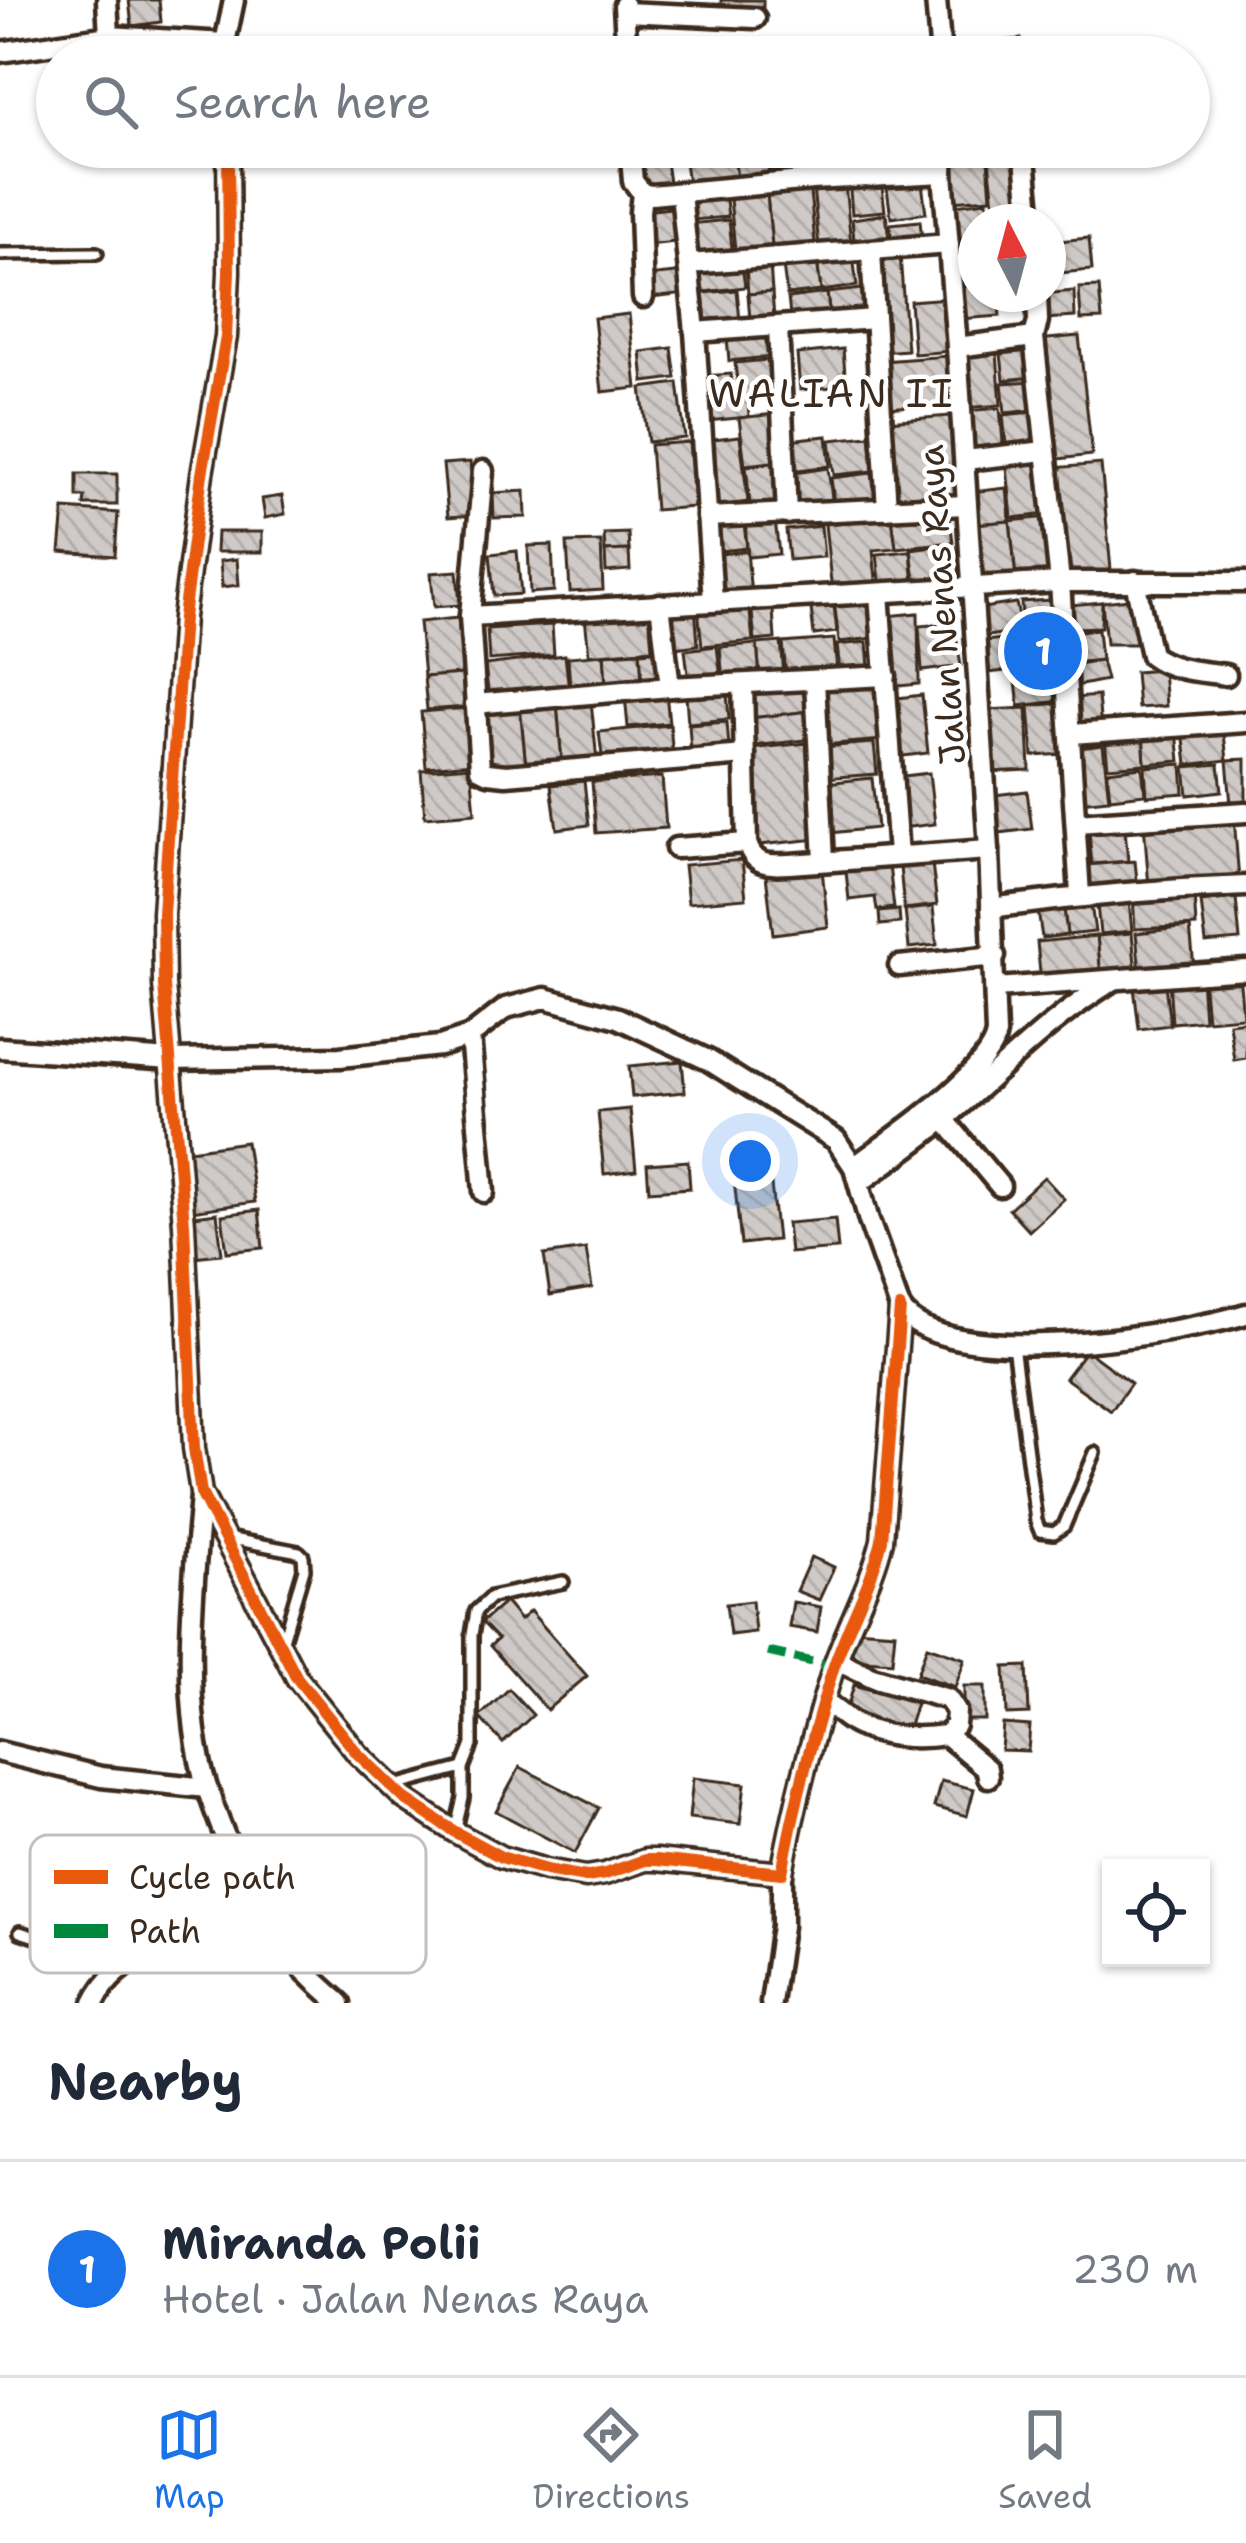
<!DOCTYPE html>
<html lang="en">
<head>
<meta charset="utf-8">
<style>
	body { margin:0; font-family:"Shantell Sans",sans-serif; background:#f2f2f3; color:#1f2937 }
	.controls { position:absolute; right:36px; bottom:36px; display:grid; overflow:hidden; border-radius:0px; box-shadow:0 3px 9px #0004 }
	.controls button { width:108px; height:108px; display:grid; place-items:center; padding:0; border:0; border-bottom:3px solid #e0e1e3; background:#fff; color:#1f2937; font:60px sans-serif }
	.compass { position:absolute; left:958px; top:204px; width:108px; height:108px; border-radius:50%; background:#fff; box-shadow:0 3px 9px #0004; rotate:354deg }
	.you { position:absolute; left:750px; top:1161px; width:42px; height:42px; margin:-30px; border:9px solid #fff; border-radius:50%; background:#1a73e8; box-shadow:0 0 0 18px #1a73e833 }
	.badge { display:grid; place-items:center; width:78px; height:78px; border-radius:50%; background:#1a73e8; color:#fff; font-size:39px; font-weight:700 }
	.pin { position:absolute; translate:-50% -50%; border:6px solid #fff; box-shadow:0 3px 12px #0006 }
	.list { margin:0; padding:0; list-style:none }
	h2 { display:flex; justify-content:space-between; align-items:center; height:156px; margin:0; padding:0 48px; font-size:51px }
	h2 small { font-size:39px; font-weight:400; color:#747a83 }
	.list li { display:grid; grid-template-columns:78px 1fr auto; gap:36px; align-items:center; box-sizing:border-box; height:216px; padding:0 48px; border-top:3px solid #e0e1e3 }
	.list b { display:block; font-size:45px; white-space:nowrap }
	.list p { margin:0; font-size:39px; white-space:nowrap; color:#747a83 }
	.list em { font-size:39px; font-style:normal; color:#747a83 }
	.icon { flex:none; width:66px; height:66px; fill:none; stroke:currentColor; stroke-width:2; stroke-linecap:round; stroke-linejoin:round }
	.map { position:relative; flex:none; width:1246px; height:2003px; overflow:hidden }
	.search { position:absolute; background:#fff; box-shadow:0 3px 9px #0004; left:36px; right:36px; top:36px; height:132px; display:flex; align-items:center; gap:30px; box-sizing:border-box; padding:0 42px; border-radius:66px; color:#747a83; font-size:45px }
	.sheet { height:372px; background:#fff }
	nav { display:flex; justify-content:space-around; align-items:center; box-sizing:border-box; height:168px; border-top:3px solid #e0e1e3; background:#fff; font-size:33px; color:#747a83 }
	nav a { display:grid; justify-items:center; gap:6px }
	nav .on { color:#1a73e8 }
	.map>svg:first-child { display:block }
</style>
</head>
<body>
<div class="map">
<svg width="1246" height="2003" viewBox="0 0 1246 2003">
	<defs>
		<pattern id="building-back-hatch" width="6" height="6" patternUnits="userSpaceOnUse" patternTransform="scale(3)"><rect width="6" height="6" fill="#cfcac7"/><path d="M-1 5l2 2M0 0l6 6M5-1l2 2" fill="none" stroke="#b3aeaa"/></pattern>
	</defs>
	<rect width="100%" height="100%" fill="#fff"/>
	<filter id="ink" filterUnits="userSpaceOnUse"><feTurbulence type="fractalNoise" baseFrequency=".00833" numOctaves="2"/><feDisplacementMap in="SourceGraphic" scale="24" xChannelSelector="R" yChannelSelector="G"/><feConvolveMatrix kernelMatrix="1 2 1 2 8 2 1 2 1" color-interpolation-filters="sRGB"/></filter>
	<g filter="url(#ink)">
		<!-- building -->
		<g fill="url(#building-back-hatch)" stroke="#3b2a1e" stroke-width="3">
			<polygon points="129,0 159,0 161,22 132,26"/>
			<rect x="721" y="0" width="42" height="9"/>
			<polygon points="1021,39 1023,57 972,57 971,44"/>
			<polygon points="664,147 669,183 639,187 634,149"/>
			<polygon points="683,147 733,147 737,178 688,184"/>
			<polygon points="733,147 766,147 769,174 737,178"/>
			<polygon points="808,147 811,174 772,179 769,152"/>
			<polygon points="812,147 852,147 855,174 815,178"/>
			<polygon points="855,147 894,147 896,171 858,175"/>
			<polygon points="901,147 933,147 936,170 904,174"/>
			<polygon points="987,147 991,198 951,201 947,150"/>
			<polygon points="1020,147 1027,222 996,222 988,150"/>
			<polygon points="809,181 816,253 773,257 766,185"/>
			<polygon points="922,183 926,213 891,218 887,188"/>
			<polygon points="845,184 851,244 819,247 813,187"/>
			<polygon points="766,185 773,257 736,260 729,189"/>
			<polygon points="882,186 885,211 852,214 850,190"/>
			<polygon points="725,191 728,217 693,220 690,194"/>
			<polygon points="987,201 989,222 976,222 976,238 959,240 955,205"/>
			<polygon points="681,207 685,241 647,245 643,211"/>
			<polygon points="886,214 890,247 855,251 852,219"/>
			<polygon points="729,220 733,257 692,261 689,224"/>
			<polygon points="920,221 922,239 892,243 890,224"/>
			<polygon points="976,238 976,281 964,282 959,240"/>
			<polygon points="1089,238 1092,270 1048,274 1048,242"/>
			<polygon points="900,255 907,350 881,352 874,256"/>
			<polygon points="853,256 857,286 821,291 817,261"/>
			<polygon points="817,261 821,291 787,295 783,266"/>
			<polygon points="770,264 772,292 748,294 746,266"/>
			<polygon points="742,265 745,287 696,293 693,270"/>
			<polygon points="685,272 687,294 650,298 647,276"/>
			<polygon points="976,285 976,294 998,294 1000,316 960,319 957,287"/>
			<polygon points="1099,287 1102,319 1081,320 1079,288"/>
			<polygon points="862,289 865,315 830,319 827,293"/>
			<polygon points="737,290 740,321 706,324 703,293"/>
			<polygon points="1074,291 1075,317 1045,319 1043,294"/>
			<polygon points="772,292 774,318 750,320 748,294"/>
			<polygon points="827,293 830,319 791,324 788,298"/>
			<polygon points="999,294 1034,294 1035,304 1000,307"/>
			<polygon points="948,298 952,351 914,354 910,301"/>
			<polygon points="629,314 637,388 602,392 594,318"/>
			<polygon points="765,334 768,357 729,361 727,338"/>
			<polygon points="1079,336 1092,455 1050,460 1037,340"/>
			<polygon points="672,348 676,378 644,382 641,352"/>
			<polygon points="843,349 846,386 800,390 797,354"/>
			<polygon points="1031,351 1034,377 1004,380 1001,354"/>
			<polygon points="997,353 1001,405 965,408 960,356"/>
			<polygon points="948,356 952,403 887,408 883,361"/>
			<polygon points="768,360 772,396 739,400 735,363"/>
			<polygon points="731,374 733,400 707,403 705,376"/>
			<polygon points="1033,381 1036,410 1005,413 1002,383"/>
			<polygon points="678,383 685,438 648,442 641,388"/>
			<polygon points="748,399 749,417 706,421 704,404"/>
			<polygon points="1000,408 1004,454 970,457 965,411"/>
			<polygon points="1034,412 1038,451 1007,454 1003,415"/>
			<polygon points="775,414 781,461 745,465 739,418"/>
			<polygon points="950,416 957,498 894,504 887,421"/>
			<polygon points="740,436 748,502 712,507 704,440"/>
			<polygon points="827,436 830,466 790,471 787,440"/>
			<polygon points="870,436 874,471 834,475 830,440"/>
			<polygon points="689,442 694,507 655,510 650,445"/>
			<polygon points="1042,453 1048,514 1012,518 1006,457"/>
			<polygon points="470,462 475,515 448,517 443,464"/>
			<polygon points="780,462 785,511 751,514 746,466"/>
			<polygon points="1101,464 1112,580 1061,576 1052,468"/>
			<polygon points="828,468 833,506 793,511 788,474"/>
			<polygon points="872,473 876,506 835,511 831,478"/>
			<polygon points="77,474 117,474 117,505 84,505 85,497 77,497"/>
			<polygon points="1007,488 1010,521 975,524 971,492"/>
			<polygon points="525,491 526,517 494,518 493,493"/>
			<polygon points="282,496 285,514 265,518 262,499"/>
			<polygon points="64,509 118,513 115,556 60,552"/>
			<polygon points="949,512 953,542 896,548 892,518"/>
			<polygon points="743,517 747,548 712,552 708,521"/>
			<polygon points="1048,517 1054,575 1016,579 1010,521"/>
			<polygon points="892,518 896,548 873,550 877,588 832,592 825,524"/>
			<polygon points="775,520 779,554 748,557 745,523"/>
			<polygon points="1010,521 1016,579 981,583 975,524"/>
			<polygon points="821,526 824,557 789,560 786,530"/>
			<polygon points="217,532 262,532 262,552 216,552"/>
			<polygon points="628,533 629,550 605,551 604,534"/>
			<polygon points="601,542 603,590 570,592 567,543"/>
			<polygon points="552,545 554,591 530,593 528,546"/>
			<polygon points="941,545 946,585 916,589 911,549"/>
			<polygon points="629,550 630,570 606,572 605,551"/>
			<polygon points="517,551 521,594 494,596 490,554"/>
			<polygon points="747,551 751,595 716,599 711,555"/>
			<polygon points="911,551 914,587 881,590 877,554"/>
			<polygon points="237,559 239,585 222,587 220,561"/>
			<polygon points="457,571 460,605 434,607 431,573"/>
			<polygon points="869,596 874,638 839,642 834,600"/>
			<polygon points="1138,598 1144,644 1106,644 1102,602"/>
			<polygon points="1051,600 1058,632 1023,634 1021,602"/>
			<polygon points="1102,602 1101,627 1073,628 1070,605"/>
			<polygon points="1016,603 1022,631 987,636 983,608"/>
			<polygon points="749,604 753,641 702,646 698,609"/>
			<polygon points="695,606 698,645 667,649 663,609"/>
			<polygon points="834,606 837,632 814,635 811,608"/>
			<polygon points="773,610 775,639 755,641 752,612"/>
			<polygon points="649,612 652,649 589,655 585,617"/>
			<polygon points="918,613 919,684 889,687 886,616"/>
			<polygon points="458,618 463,674 424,677 419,622"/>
			<polygon points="954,623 961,666 922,671 919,626"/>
			<polygon points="552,625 554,655 489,660 487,629"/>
			<polygon points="1098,629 1101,660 1072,663 1069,632"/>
			<polygon points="1055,634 1058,665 1032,668 1029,636"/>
			<polygon points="1027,636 1030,668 988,673 985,641"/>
			<polygon points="834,639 837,671 786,675 783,643"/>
			<polygon points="781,642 784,675 760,677 757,644"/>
			<polygon points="867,642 869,668 840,671 837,645"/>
			<polygon points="757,644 760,677 723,681 720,647"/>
			<polygon points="717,646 721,679 689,682 685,650"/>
			<polygon points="664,650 666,682 642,683 640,652"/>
			<polygon points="640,652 642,683 606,686 604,654"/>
			<polygon points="604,654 606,686 570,688 568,657"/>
			<polygon points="565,655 569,690 489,699 485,665"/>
			<polygon points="1101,660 1106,680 1076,686 1072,665"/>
			<polygon points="1056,668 1060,701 1019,706 1015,673"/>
			<polygon points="1163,670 1166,706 1138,708 1135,672"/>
			<polygon points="463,674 466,707 427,710 424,677"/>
			<polygon points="879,683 883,740 822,745 817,688"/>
			<polygon points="808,685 810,711 751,718 748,692"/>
			<polygon points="666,692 669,723 628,727 625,696"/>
			<polygon points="727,693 729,719 688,723 686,696"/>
			<polygon points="922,695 928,753 895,757 889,699"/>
			<polygon points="1098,696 1101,729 1079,732 1076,698"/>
			<polygon points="591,701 597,761 562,764 557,703"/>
			<polygon points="557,703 562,764 526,767 520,707"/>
			<polygon points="1061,703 1065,754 1033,756 1029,706"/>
			<polygon points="520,707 526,767 490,771 484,710"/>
			<polygon points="468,708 473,763 426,767 421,712"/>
			<polygon points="1027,708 1030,770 989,772 986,710"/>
			<polygon points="810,711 814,739 754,746 751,718"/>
			<polygon points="727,722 729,748 691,751 689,725"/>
			<polygon points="670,725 673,756 603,763 599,732"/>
			<polygon points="1223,725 1227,760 1187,765 1183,730"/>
			<polygon points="1177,731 1180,761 1145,764 1143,734"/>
			<polygon points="1143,734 1145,764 1108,767 1105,738"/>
			<polygon points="808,743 818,839 759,845 749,749"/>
			<polygon points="874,743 877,774 824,778 822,747"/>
			<polygon points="1103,745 1109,799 1079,802 1072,749"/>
			<polygon points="1246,759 1246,804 1231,805 1227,760"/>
			<polygon points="1182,764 1184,793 1147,796 1145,767"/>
			<polygon points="1219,764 1222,791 1188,795 1185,767"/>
			<polygon points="471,766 475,813 425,817 421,770"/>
			<polygon points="1142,767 1145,794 1110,798 1107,771"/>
			<polygon points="929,773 935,824 901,828 895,777"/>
			<polygon points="662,777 666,828 596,833 592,782"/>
			<polygon points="872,778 877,828 830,833 825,783"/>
			<polygon points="584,781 589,825 557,829 551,785"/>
			<polygon points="1027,791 1032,829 999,833 994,795"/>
			<polygon points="1234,817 1239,880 1149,887 1144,823"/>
			<polygon points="1124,819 1128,861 1092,864 1088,822"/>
			<polygon points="888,857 894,908 877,910 875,897 849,900 845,862"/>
			<polygon points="742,860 746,898 688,903 684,865"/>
			<polygon points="1135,861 1138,890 1090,894 1087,865"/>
			<polygon points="932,863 937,905 904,909 900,867"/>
			<polygon points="822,869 828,927 773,934 766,875"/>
			<polygon points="1128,892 1132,931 1100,934 1096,895"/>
			<polygon points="1194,893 1196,926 1135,929 1133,896"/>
			<polygon points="1090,897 1095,932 1067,935 1063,900"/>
			<polygon points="1236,898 1240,940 1206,943 1201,902"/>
			<polygon points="1063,900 1067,935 1042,938 1037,904"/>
			<polygon points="933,907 937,945 909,948 905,910"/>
			<polygon points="899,910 900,923 880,925 879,912"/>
			<polygon points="1190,927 1194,967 1140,973 1136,933"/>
			<polygon points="1132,933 1136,974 1101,977 1097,936"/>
			<polygon points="1097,936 1101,977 1041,983 1037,942"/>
			<polygon points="1239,973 1243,1017 1207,1020 1203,977"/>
			<polygon points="1201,978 1204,1020 1172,1023 1169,980"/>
			<polygon points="1165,984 1170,1025 1139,1029 1134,987"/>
			<polygon points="1246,1021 1246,1058 1234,1060 1229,1023"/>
			<polygon points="682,1061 685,1092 632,1097 629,1066"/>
			<polygon points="630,1109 636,1170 604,1174 598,1112"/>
			<polygon points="246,1142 255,1202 191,1211 182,1151"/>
			<polygon points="688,1161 690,1188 649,1191 647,1164"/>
			<polygon points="770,1175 777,1240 741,1244 734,1179"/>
			<polygon points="1044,1177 1064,1199 1029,1231 1009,1209"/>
			<polygon points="259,1210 263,1248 227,1252 222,1215"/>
			<polygon points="217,1213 222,1254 192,1257 187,1217"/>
			<polygon points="835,1219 838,1249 790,1253 787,1223"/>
			<polygon points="586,1249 592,1288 550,1295 544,1255"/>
			<polygon points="1086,1350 1131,1383 1111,1411 1065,1378"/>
			<polygon points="811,1557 834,1567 819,1600 796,1591"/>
			<polygon points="752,1601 755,1632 730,1635 726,1604"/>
			<polygon points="505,1602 520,1620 530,1611 587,1676 547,1710 490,1646 498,1639 482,1622"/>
			<polygon points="793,1602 821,1607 817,1632 789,1627"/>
			<polygon points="854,1629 895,1632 892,1662 851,1659"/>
			<polygon points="927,1646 965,1659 955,1687 917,1674"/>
			<polygon points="1027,1666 1029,1714 1007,1715 1005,1667"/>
			<polygon points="854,1685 916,1703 908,1729 846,1712"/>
			<rect x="964" y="1686" width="21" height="34"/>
			<polygon points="509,1689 533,1715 503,1743 479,1717"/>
			<polygon points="1003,1724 1030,1726 1028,1751 1001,1750"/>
			<polygon points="520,1767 599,1808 575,1853 496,1811"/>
			<polygon points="693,1778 745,1784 740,1824 689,1818"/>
			<polygon points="941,1781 974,1789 967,1816 934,1807"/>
		</g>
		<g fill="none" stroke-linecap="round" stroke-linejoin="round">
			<defs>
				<g id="service">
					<polyline points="0,254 97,253"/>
					<polyline points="1013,1345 1036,1521 1040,1531 1054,1533 1064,1526 1095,1453"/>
					<polyline points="227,1538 299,1552 303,1556 304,1569 282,1643"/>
					<polyline points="391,1787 463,1768"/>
					<polyline points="455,1832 463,1798 463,1768 472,1745 472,1635 476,1611 491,1597 563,1582"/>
					<polyline points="20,1932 123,1965"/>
				</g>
				<g id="minor">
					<polyline points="107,0 109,36"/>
					<polyline points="936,0 941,57"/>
					<polyline points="624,5 627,57"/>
					<polyline points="625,12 755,18"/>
					<polyline points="0,52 109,36 225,43 234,0"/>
					<path d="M228,147L229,272L226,337L202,474L183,617L163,913L164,985L184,1224L194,1448L201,1493L297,1678L358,1754L404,1798L455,1832L501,1857L546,1870L586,1877L605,1874L645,1860H656L782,1873C794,1805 812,1738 832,1672C846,1627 871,1586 882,1540L900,1308"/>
					<polyline points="630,147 633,181 642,193 651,195 812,180 943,173"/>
					<polyline points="1024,147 1031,222"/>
					<polyline points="642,193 640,212 643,297"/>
					<polyline points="681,193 695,332 713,602"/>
					<polyline points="871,252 887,509"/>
					<polyline points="689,264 949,244"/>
					<polyline points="1037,294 1038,321 1034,337 1060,582 1080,895"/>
					<polyline points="778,327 787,514"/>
					<polyline points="695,332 875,319"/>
					<polyline points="957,347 1034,337"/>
					<polyline points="965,460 1045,451"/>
					<polyline points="483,471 470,616 480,769 488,773 506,775 745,755"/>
					<polyline points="707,517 966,505"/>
					<path d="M1135,581L1151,655C1172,671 1200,671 1226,675"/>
					<polyline points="879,593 898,855"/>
					<polyline points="660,604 670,687"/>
					<polyline points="470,616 1060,582 1246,582"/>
					<polyline points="815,680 824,861"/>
					<path d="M743,685L747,843C754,866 768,865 790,864L989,850"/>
					<polyline points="475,704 670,687 886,676"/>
					<polyline points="1071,734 1246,722"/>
					<polyline points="1076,823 1246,812"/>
					<polyline points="676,848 747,843"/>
					<path d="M991,908C1076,896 1160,889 1246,886"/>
					<polyline points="899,966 995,956"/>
					<polyline points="996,988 1246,970"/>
					<polyline points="470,1036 484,1192"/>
					<path d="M0,1048L171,1060L340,1057L440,1046L470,1036L506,1008L545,998L618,1018L708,1060L836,1140L854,1167L869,1221L900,1308C944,1374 1179,1334 1246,1314"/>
					<polyline points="944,1119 1000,1186"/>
					<path d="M854,1167C888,1141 990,1074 996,1034L989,850L957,347L943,173L944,147"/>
					<path d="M859,1183C889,1161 920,1140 948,1116C1002,1069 1053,1016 1114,980"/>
					<polyline points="837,1660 872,1677 948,1699 956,1711 955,1725 946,1735 987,1769 988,1777"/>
					<path d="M824,1702C836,1709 845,1719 857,1725C884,1738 917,1739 946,1735"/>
					<path d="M0,1752L101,1777L207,1788C180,1701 193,1587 201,1496"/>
					<path d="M207,1788C222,1832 241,1878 264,1919C282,1951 312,1979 340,2003"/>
					<path d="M94,2003C124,1941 205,1935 265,1921"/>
					<polyline points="771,2003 782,1926 782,1873"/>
				</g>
			</defs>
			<!-- service casing -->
			<use href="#service" stroke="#3b2a1e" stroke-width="18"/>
			<!-- minor casing -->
			<use href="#minor" stroke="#3b2a1e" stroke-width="27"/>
			<!-- service -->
			<use href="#service" stroke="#fff" stroke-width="9"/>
			<!-- minor -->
			<use href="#minor" stroke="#fff" stroke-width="18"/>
			<!-- quiet -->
			<polyline stroke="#00873e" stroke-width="9" stroke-dasharray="18 9" stroke-linecap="butt" points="768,1652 834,1667"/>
			<defs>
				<path id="cycleway" d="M228,147L229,272L226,337L202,474L183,617L163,913L164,985L184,1224L194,1448L201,1493L297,1678L358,1754L404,1798L455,1832L501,1857L546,1870L586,1877L605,1874L645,1860H656L782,1873C794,1805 812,1738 832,1672C846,1627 871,1586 882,1540L900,1308"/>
			</defs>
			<!-- cycleway casing -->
			<use href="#cycleway" stroke="#fff" stroke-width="20"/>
			<!-- cycleway -->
			<use href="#cycleway" stroke="#e8590c" stroke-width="12"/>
		</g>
	</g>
	<g text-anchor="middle" stroke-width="9" stroke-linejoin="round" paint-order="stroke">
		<!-- street labels -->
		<g font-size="36" fill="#3b2a1e" stroke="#fff">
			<text transform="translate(941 605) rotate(-94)" y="13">Jalan Nenas Raya</text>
		</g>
		<!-- neighbourhood labels -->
		<g font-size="39" letter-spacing="3" fill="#3b2a1e" stroke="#fff">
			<text x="832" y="407">WALIAN II</text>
		</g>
	</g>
	<!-- legend -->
	<rect x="30" y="1835" width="396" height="138" rx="18" fill="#fff" stroke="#c4bfbc" stroke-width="3"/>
	<rect x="54" y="1870" width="54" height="14" fill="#e8590c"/>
	<rect x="54" y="1924" width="54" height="14" fill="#00873e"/>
	<g font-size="33" fill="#3b2a1e">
		<text x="129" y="1889">Cycle path</text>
		<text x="129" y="1943">Path</text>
	</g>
</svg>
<div class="controls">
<button><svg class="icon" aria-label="locate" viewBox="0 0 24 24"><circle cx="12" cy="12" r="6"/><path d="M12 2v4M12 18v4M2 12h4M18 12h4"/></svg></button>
</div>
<svg class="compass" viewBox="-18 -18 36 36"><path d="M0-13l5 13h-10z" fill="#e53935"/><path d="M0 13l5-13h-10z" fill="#747a83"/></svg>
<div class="you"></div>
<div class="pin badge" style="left:1043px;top:651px">1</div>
<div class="search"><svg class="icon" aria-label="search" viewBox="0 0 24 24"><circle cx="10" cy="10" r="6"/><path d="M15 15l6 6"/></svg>Search here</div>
</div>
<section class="sheet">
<h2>Nearby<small></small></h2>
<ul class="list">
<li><span class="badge">1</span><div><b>Miranda Polii</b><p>Hotel · Jalan Nenas Raya</p></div><em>230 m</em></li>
</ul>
</section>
<nav>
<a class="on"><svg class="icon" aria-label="map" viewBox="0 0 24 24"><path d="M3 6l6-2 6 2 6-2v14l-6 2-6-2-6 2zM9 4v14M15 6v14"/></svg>Map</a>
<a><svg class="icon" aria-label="directions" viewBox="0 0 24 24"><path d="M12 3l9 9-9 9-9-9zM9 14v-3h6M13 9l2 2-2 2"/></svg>Directions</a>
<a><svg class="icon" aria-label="saved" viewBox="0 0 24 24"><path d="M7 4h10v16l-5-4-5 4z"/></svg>Saved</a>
</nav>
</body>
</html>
